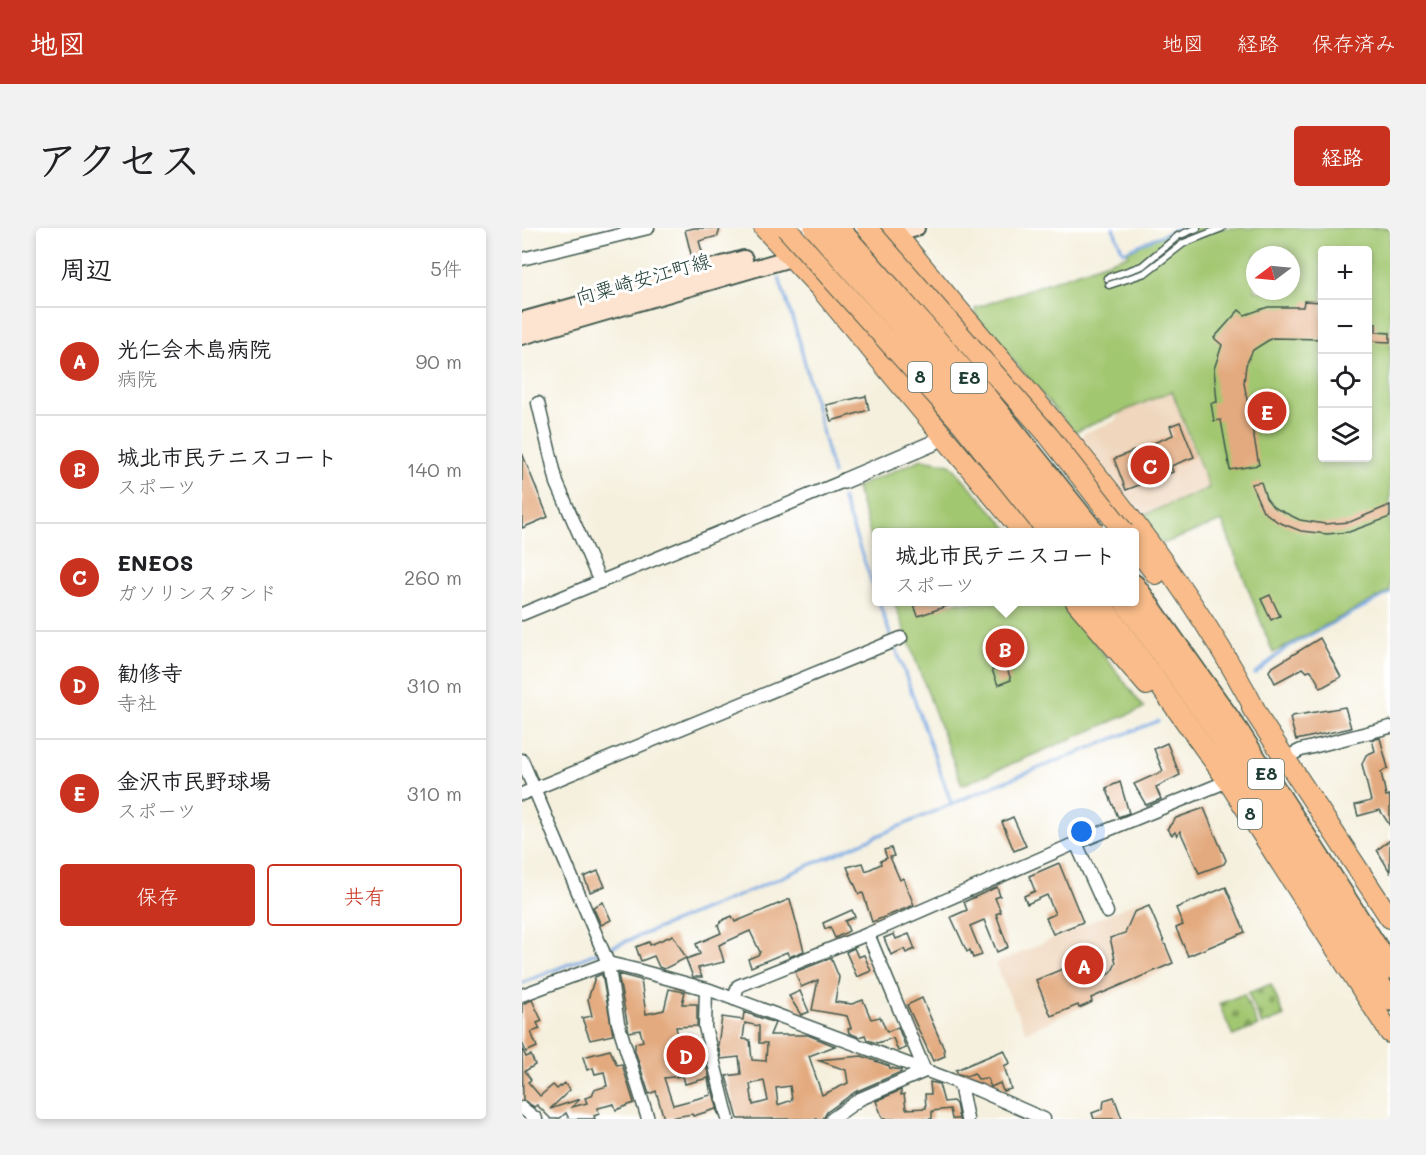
<!DOCTYPE html>
<html lang="ja">
<head>
<meta charset="utf-8">
<style>
	body { margin:0; font-family:Mali,"Klee One",sans-serif; background:#f2f2f2; color:#202124 }
	.controls { position:absolute; right:18px; top:18px; display:grid; overflow:hidden; border-radius:6px; box-shadow:0 3px 9px #0003 }
	.controls button { width:54px; height:54px; display:grid; place-items:center; padding:0; border:0; border-bottom:2px solid #e0e0e0; background:#fff; color:#202124; font:30px sans-serif }
	.compass { position:absolute; left:724px; top:18px; width:54px; height:54px; border-radius:50%; background:#fff; box-shadow:0 3px 9px #0003; rotate:254deg }
	.you { position:absolute; left:560px; top:604px; width:21px; height:21px; margin:-15px; border:4px solid #fff; border-radius:50%; background:#1a73e8; box-shadow:0 0 0 9px #1a73e833 }
	.badge { display:grid; place-items:center; width:39px; height:39px; border-radius:50%; background:#c8321e; color:#fff; font-size:20px; font-weight:700 }
	.pin { position:absolute; translate:-50% -50%; border:3px solid #fff; box-shadow:0 2px 6px #0006 }
	.popup { position:absolute; left:350px; top:300px; width:267px; height:78px; box-sizing:border-box; display:grid; place-content:center; border-radius:6px; background:#fff; filter:drop-shadow(0 2px 4px #0005); font-size:20px; white-space:nowrap; color:#757577 }
	.popup b { font-size:22px; color:#202124 }
	.popup::after { content:''; position:absolute; left:50%; top:100%; margin-left:-12px; border:12px solid transparent; border-top-color:#fff }
	.list { margin:0; padding:0; list-style:none }
	h2 { display:flex; justify-content:space-between; align-items:center; height:78px; margin:0; padding:0 24px; font-size:26px }
	h2 small { font-size:20px; font-weight:400; color:#757577 }
	.list li { display:grid; grid-template-columns:39px 1fr auto; gap:18px; align-items:center; box-sizing:border-box; height:108px; padding:0 24px; border-top:2px solid #e0e0e0 }
	.list b { display:block; font-size:22px; white-space:nowrap }
	.list p { margin:0; font-size:20px; white-space:nowrap; color:#757577 }
	.list em { font-size:20px; font-style:normal; color:#757577 }
	.actions { display:flex; gap:12px; padding:18px 24px }
	.actions a { flex:1; padding:14px 0; border:2px solid #c8321e; border-radius:6px; text-align:center; font-size:21px; color:#c8321e }
	.actions .main { background:#c8321e; color:#fff }
	.icon { flex:none; width:33px; height:33px; fill:none; stroke:currentColor; stroke-width:2; stroke-linecap:round; stroke-linejoin:round }
	.map { position:relative; flex:none; width:868px; height:891px; overflow:hidden; border-radius:6px }
	header { display:flex; align-items:center; gap:36px; box-sizing:border-box; height:84px; padding:0 30px; background:#c8321e; color:#fff }
	header strong { font-size:28px }
	nav { display:flex; gap:33px; margin-inline-start:auto; font-size:21px }
	.intro { display:flex; align-items:center; justify-content:space-between; box-sizing:border-box; height:144px; padding:0 36px }
	h1 { margin:0; font-size:42px }
	.button { padding:15px 27px; border-radius:6px; background:#c8321e; color:#fff; font-size:21px; font-weight:700 }
	main { display:flex; gap:36px; padding:0 36px }
	aside { flex:1; background:#fff; border-radius:6px; box-shadow:0 3px 9px #0003 }
	.map>svg:first-child { display:block }
</style>
</head>
<body>
<header>
<strong>地図</strong>
<nav><a>地図</a><a>経路</a><a>保存済み</a></nav>
</header>
<div class="intro"><h1>アクセス</h1><a class="button">経路</a></div>
<main>
<aside>
<h2>周辺<small>5件</small></h2>
<ul class="list">
<li><span class="badge">A</span><div><b>光仁会木島病院</b><p>病院</p></div><em>90 m</em></li>
<li><span class="badge">B</span><div><b>城北市民テニスコート</b><p>スポーツ</p></div><em>140 m</em></li>
<li><span class="badge">C</span><div><b>ENEOS</b><p>ガソリンスタンド</p></div><em>260 m</em></li>
<li><span class="badge">D</span><div><b>勧修寺</b><p>寺社</p></div><em>310 m</em></li>
<li><span class="badge">E</span><div><b>金沢市民野球場</b><p>スポーツ</p></div><em>310 m</em></li>
</ul>
<div class="actions"><a class="main">保存</a><a>共有</a></div>
</aside>
<div class="map">
<svg width="868" height="891" viewBox="0 0 868 891">
	<defs>
		<pattern id="cemetery-stones" width="16" height="16" patternUnits="userSpaceOnUse" patternTransform="scale(1.5)"><rect width="16" height="16" fill="#a2c771"/><path d="M2 7V4a2 2 0 0 1 4 0v3zM10 15v-3a2 2 0 0 1 4 0v3z" fill="#83a35e"/></pattern>
	</defs>
	<rect width="100%" height="100%" fill="#fff"/>
	<filter id="ink" filterUnits="userSpaceOnUse"><feTurbulence type="fractalNoise" baseFrequency=".0167" numOctaves="2"/><feDisplacementMap in="SourceGraphic" scale="12" xChannelSelector="R" yChannelSelector="G"/><feConvolveMatrix kernelMatrix="1 2 1 2 8 2 1 2 1" color-interpolation-filters="sRGB"/></filter>
	<filter id="wash" filterUnits="userSpaceOnUse"><feTurbulence type="fractalNoise" baseFrequency=".008" numOctaves="4" result="noise"/><feDisplacementMap in="SourceGraphic" scale="24" xChannelSelector="R" yChannelSelector="G"/><feGaussianBlur stdDeviation="1.35" result="paint"/><feColorMatrix in="noise" values="0 0 0 0 0 0 0 0 0 0 0 0 0 0 0 0 0 1.4 0 .05"/><feComposite in="paint" operator="in"/></filter>
	<g filter="url(#wash)">
		<rect width="100%" height="100%" fill="#f5f0de"/>
		<!-- built -->
		<g fill="#efd6bc">
			<polygon points="649,163 687,261 619,288 559,213 562,205 593,193 599,184"/>
			<polygon points="623,670 650,739 504,804 473,736"/>
		</g>
		<!-- cemetery -->
		<g fill="url(#cemetery-stones)" stroke="#608252" stroke-width="1.5">
			<polygon points="749,756 762,788 740,797 726,765"/>
			<polygon points="722,766 736,798 711,808 697,776"/>
		</g>
		<!-- park -->
		<g fill="#a2c771" stroke="#608252" stroke-width="1.5" fill-rule="evenodd">
			<path d="M660,0H868V363L751,425L700,293L640,316L619,288L687,260L650,163L552,204L454,88L453,80L606,27L605,24L631,10ZM800,22H846V230H800ZM733,27H769V63H733Z"/>
			<polygon points="400,231 428,236 489,304 354,304 354,325 334,259"/>
			<polygon points="372,374 542,374 622,480 440,557"/>
		</g>
		<g fill="none" stroke-linecap="round" stroke-linejoin="round">
			<!-- stream -->
			<g stroke="#77a7e1" stroke-width="3">
				<polyline points="591,0 601,24 656,0"/>
				<polyline points="257,50 276,108 311,246"/>
				<polyline points="320,270 354,366"/>
				<polyline points="357,374 369,409"/>
				<polyline points="372,415 430,577"/>
				<polyline points="733,446 764,420 868,365"/>
				<polyline points="85,721 223,665 469,559 636,493"/>
				<polyline points="0,755 79,723"/>
			</g>
		</g>
		<g id="blocks">
			<!-- building -->
			<g fill="#e3aa7f" fill-rule="evenodd">
				<polygon points="172,0 198,0 196,8 177,13 181,27 170,30 163,2"/>
				<polygon points="782,73 801,74 801,111 750,110 731,122 724,137 722,155 737,237 708,242 699,192 692,193 689,175 695,174 692,141 700,117 692,110 717,82 723,87 746,79 781,79"/>
				<polygon points="846,95 854,95 854,104 868,105 868,114 846,113"/>
				<polygon points="344,168 347,182 309,193 304,177"/>
				<polygon points="658,194 672,229 649,238 651,244 604,262 592,231 651,207 648,198"/>
				<polygon points="0,225 26,289 0,300"/>
				<polygon points="739,254 744,270 751,279 778,292 803,296 828,294 868,277 868,289 827,304 805,306 779,303 756,294 741,283 729,256"/>
				<polygon points="748,367 758,388 749,392 739,371"/>
				<polygon points="391,374 434,374 434,375 396,388"/>
				<polygon points="798,410 819,449 799,460 789,442 785,444 781,440 753,455 747,443 749,440"/>
				<polygon points="484,437 489,452 476,457 470,442"/>
				<polygon points="823,479 829,500 774,512 768,490 770,488"/>
				<polygon points="858,510 866,540 859,544 864,568 867,567 868,572 868,598 858,582 836,588 833,577 849,573 840,536 844,527 853,523 850,512"/>
				<polygon points="645,515 658,547 634,559 639,571 624,577 612,556 641,543 632,521"/>
				<polygon points="598,554 607,585 596,589 584,560"/>
				<polygon points="682,580 704,632 702,636 677,645 658,603 655,608 653,604 650,607 645,601 654,590"/>
				<polygon points="491,589 504,618 492,623 480,594"/>
				<polygon points="868,612 868,644 855,622"/>
				<polygon points="369,620 372,628 368,629 378,652 381,650 392,677 350,694 341,665 337,666 325,639 341,635 344,643 359,636 358,633 365,630 362,622"/>
				<polygon points="537,635 561,694 531,706 524,690 533,686 525,667 505,676 502,668 513,663 507,648"/>
				<polygon points="76,643 83,658 68,664 62,649"/>
				<polygon points="475,659 478,668 473,670 479,684 474,686 486,719 475,724 462,692 448,698 460,727 451,730 448,722 445,724 429,689 445,682 442,674"/>
				<polygon points="704,659 723,704 666,728 654,700 661,697 654,680"/>
				<polygon points="268,671 282,723 267,729 265,724 229,739 226,731 236,727 238,724 228,703 197,717 202,734 176,740 180,749 171,749 164,731 178,726 174,716 199,705 196,697 201,692 210,688 213,694"/>
				<polygon points="81,674 89,692 79,697 71,679"/>
				<polygon points="627,678 651,735 569,770 570,774 564,777 557,780 556,777 529,788 514,752 545,739 573,752 589,745 594,735 588,710 603,705 612,684"/>
				<polygon points="330,682 333,689 323,693 327,703 313,710 308,699 303,701 301,695"/>
				<polygon points="372,706 374,711 387,706 393,721 384,725 382,721 369,727 362,710"/>
				<polygon points="151,707 164,730 142,741 137,739 132,728 119,733 114,719 127,714 128,717"/>
				<polygon points="332,720 336,729 342,727 349,743 335,749 324,724"/>
				<polygon points="309,730 317,749 313,774 330,776 341,772 349,791 358,789 365,804 376,799 384,820 376,823 371,810 355,815 345,812 343,807 337,809 327,805 326,801 329,800 325,788 290,782 296,752 279,759 273,744"/>
				<polygon points="80,746 91,807 68,812 60,790 70,788 66,771 73,749"/>
				<path d="M96,746L119,752L124,786L142,782L147,761L163,764L160,776H175V798L154,799L158,818H179L197,887L194,881L171,888L170,886L142,891L134,863L127,866L113,823V815L121,813L118,802L107,804ZM161,848L163,856L186,850L189,867L151,877L142,850Z"/>
				<polygon points="278,763 287,784 279,787 267,768"/>
				<polygon points="400,770 422,821 423,828 411,833 385,777"/>
				<polygon points="10,772 20,793 15,795 18,801 9,804 15,819 4,824 0,814 0,776"/>
				<path d="M222,784L253,795L248,807H286L313,818L287,828L300,867L326,855L324,842L295,832L340,828L367,838L368,840L379,842V844L333,864L305,884L301,891H216L204,848L219,846L217,829L199,831L196,817L200,789L221,792ZM223,795L237,798V815H245L244,833L230,832L228,812L221,811ZM242,853L246,873L231,877L228,856ZM268,858L270,872L256,877L254,860Z"/>
				<polygon points="0,820 4,829 9,827 13,837 3,843 9,852 6,854 18,868 31,857 35,861 42,855 48,862 28,881 58,871 50,879 65,875 63,870 70,868 72,862 85,858 82,844 73,846 71,840 65,842 61,829 88,822 95,837 100,836 112,875 94,882 92,876 76,880 77,886 72,888 73,891 47,891 44,885 37,891 29,891 15,877 12,879 1,872"/>
				<polygon points="482,822 488,835 482,838 489,861 481,863 478,855 469,859 465,850 456,851 452,845 445,848 436,846 434,842"/>
				<polygon points="408,854 417,856 422,874 431,873 434,876 437,891 430,891 428,881 410,883 410,891 361,891 354,873 379,862 379,867 382,866 384,881 404,880 403,866 409,866"/>
				<polygon points="592,869 600,891 572,891 570,885 581,881 582,872"/>
			</g>
		</g>
	</g>
	<g filter="url(#ink)">
		<use href="#blocks" fill-opacity="0" stroke="#3f584e" stroke-width="1.5"/>
		<g fill="none" stroke-linecap="round" stroke-linejoin="round">
			<defs>
				<g id="service">
					<polyline points="585,50 620,38 656,8 675,0"/>
					<polyline points="587,57 623,45 662,15 700,0"/>
				</g>
				<g id="minor">
					<polyline points="0,31 126,0"/>
					<polyline points="16,175 35,255 78,354"/>
					<polyline points="0,386 322,253"/>
					<polyline points="765,529 779,522 868,499"/>
					<polyline points="0,532 86,735 96,795 126,891"/>
					<polyline points="0,566 379,410"/>
					<polyline points="554,615 585,684"/>
					<polyline points="184,761 183,799 206,891"/>
					<polyline points="0,767 86,735 115,742 188,762 456,862 522,891"/>
					<polyline points="212,771 216,758 346,706"/>
					<polyline points="403,843 346,706 554,615 706,553"/>
					<polyline points="438,856 445,891"/>
					<polyline points="0,880 14,891"/>
					<polyline points="310,891 338,871 403,843"/>
				</g>
				<polyline id="tertiary" points="322,253 409,216 422,207"/>
				<g id="secondary">
					<polyline points="363,8 394,0"/>
					<polyline points="0,93 222,31"/>
					<polyline points="0,108 279,27"/>
				</g>
				<g id="trunk">
					<polyline points="242,0 298,60 501,304"/>
					<path d="M369,0C497,159 643,306 737,489"/>
					<polyline points="612,318 634,346"/>
					<polyline points="554,374 625,457"/>
					<polyline points="578,374 706,553 868,805"/>
					<polyline points="730,480 868,690"/>
				</g>
				<g id="motorway">
					<polyline points="612,357 715,502 868,740"/>
					<polyline points="603,374 700,510 868,772"/>
				</g>
			</defs>
			<!-- service casing -->
			<use href="#service" stroke="#3f584e" stroke-width="9"/>
			<!-- minor casing -->
			<use href="#minor" stroke="#3f584e" stroke-width="15"/>
			<!-- tertiary casing -->
			<use href="#tertiary" stroke="#3f584e" stroke-width="18"/>
			<!-- secondary casing -->
			<use href="#secondary" stroke="#3f584e" stroke-width="20"/>
			<!-- trunk casing -->
			<use href="#trunk" stroke="#3f584e" stroke-width="22"/>
			<!-- motorway casing -->
			<use href="#motorway" stroke="#3f584e" stroke-width="24"/>
			<!-- service -->
			<use href="#service" stroke="#fff" stroke-width="6"/>
			<!-- minor -->
			<use href="#minor" stroke="#fff" stroke-width="12"/>
			<!-- tertiary -->
			<use href="#tertiary" stroke="#fff" stroke-width="15"/>
			<!-- secondary -->
			<use href="#secondary" stroke="#fde4d0" stroke-width="16"/>
			<!-- trunk -->
			<use href="#trunk" stroke="#f9bc8a" stroke-width="20"/>
			<!-- motorway -->
			<use href="#motorway" stroke="#f9bc8a" stroke-width="21"/>
			<defs>
				<g id="trunk-bridge">
					<polyline points="264,0 440,196 526,304"/>
					<polyline points="345,0 526,207 602,304"/>
				</g>
				<g id="motorway-bridge">
					<polyline points="293,0 443,171 551,304"/>
					<polyline points="316,0 457,160 572,304"/>
				</g>
			</defs>
			<!-- trunk-bridge casing -->
			<use href="#trunk-bridge" stroke="#3f584e" stroke-width="22" stroke-linecap="butt"/>
			<!-- motorway-bridge casing -->
			<use href="#motorway-bridge" stroke="#3f584e" stroke-width="24" stroke-linecap="butt"/>
			<!-- trunk-bridge -->
			<use href="#trunk-bridge" stroke="#f9bc8a" stroke-width="20"/>
			<!-- motorway-bridge -->
			<use href="#motorway-bridge" stroke="#f9bc8a" stroke-width="21"/>
		</g>
	</g>
	<g text-anchor="middle" stroke-width="6" stroke-linejoin="round" paint-order="stroke">
		<!-- shield labels -->
		<g fill="#fff" stroke="#627771" stroke-width="1.5">
			<rect x="386" y="134" width="24" height="30" rx="4.5"/>
			<rect x="429" y="135" width="36" height="30" rx="4.5"/>
			<rect x="726" y="531" width="36" height="30" rx="4.5"/>
			<rect x="716" y="571" width="24" height="30" rx="4.5"/>
		</g>
		<g font-size="18" font-weight="bold" fill="#1f3d34">
			<text x="398" y="155">8</text>
			<text x="447" y="156">E8</text>
			<text x="744" y="552">E8</text>
			<text x="728" y="592">8</text>
		</g>
		<!-- street labels -->
		<g font-size="20" fill="#1f3d34" stroke="#fff">
			<text transform="translate(121 51) rotate(-16)" y="7">向粟崎安江町線</text>
		</g>
	</g>
</svg>
<div class="controls">
<button>+</button>
<button>−</button>
<button><svg class="icon" aria-label="locate" viewBox="0 0 24 24"><circle cx="12" cy="12" r="6"/><path d="M12 2v4M12 18v4M2 12h4M18 12h4"/></svg></button>
<button><svg class="icon" aria-label="layers" viewBox="0 0 24 24"><path d="M12 4l9 5-9 5-9-5zM3 14l9 5 9-5"/></svg></button>
</div>
<svg class="compass" viewBox="-18 -18 36 36"><path d="M0-13l5 13h-10z" fill="#e53935"/><path d="M0 13l5-13h-10z" fill="#757577"/></svg>
<div class="you"></div>
<div class="pin badge" style="left:562px;top:737px">A</div>
<div class="pin badge" style="left:483px;top:420px">B</div>
<div class="popup"><b>城北市民テニスコート</b>スポーツ</div>
<div class="pin badge" style="left:628px;top:237px">C</div>
<div class="pin badge" style="left:164px;top:827px">D</div>
<div class="pin badge" style="left:745px;top:183px">E</div>
</div>
</main>
</body>
</html>
